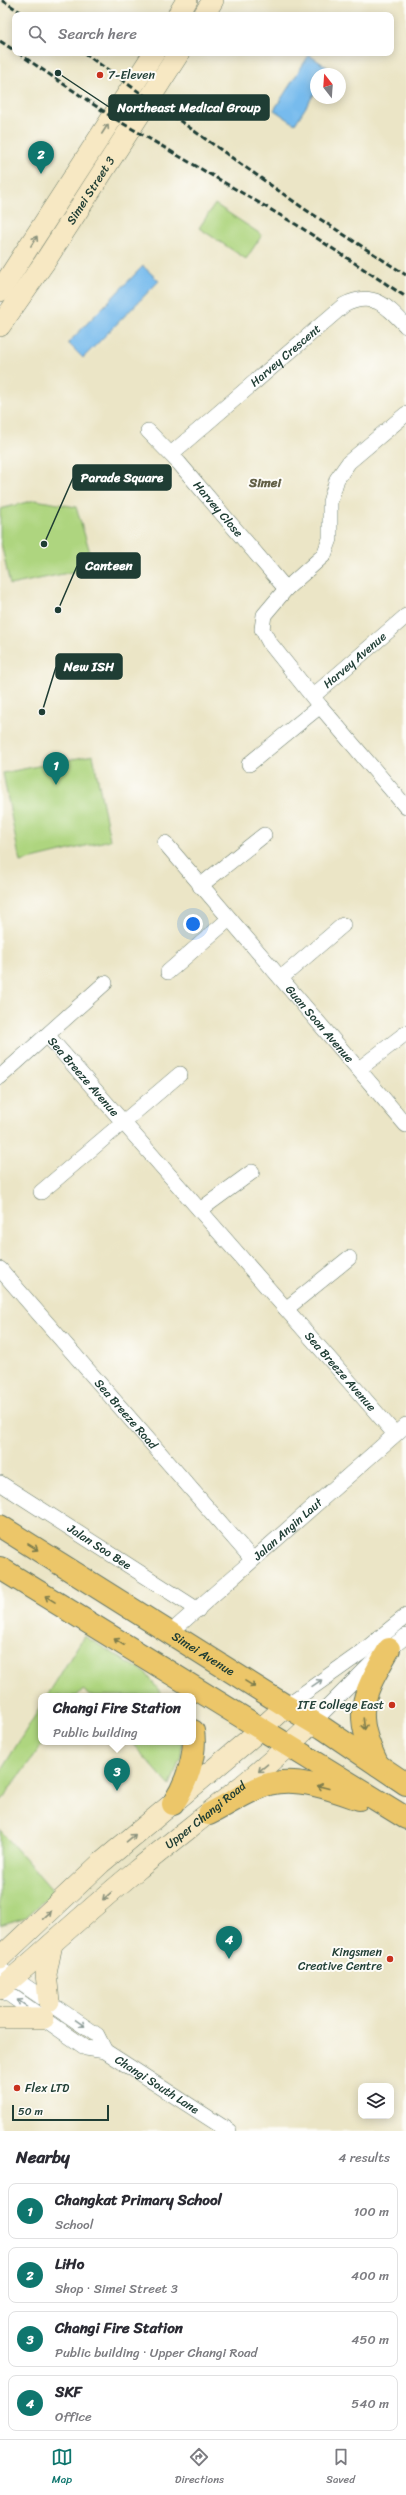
<!DOCTYPE html>
<html lang="en">
<head>
<meta charset="utf-8">
<style>
	body { margin:0; font-family:Sriracha,sans-serif; background:#f7f7f7; color:#2b2b33 }
	.controls { position:absolute; right:12px; bottom:12px; display:grid; overflow:hidden; border-radius:8px; box-shadow:0 2px 10px #0003 }
	.controls button { width:36px; height:36px; display:grid; place-items:center; padding:0; border:0; border-bottom:1px solid #e1e1e2; background:#fff; color:#2b2b33; font:20px sans-serif }
	.compass { position:absolute; left:310px; top:68px; width:36px; height:36px; border-radius:50%; background:#fff; box-shadow:0 2px 10px #0003; rotate:343deg }
	.scale { position:absolute; left:12px; bottom:10px; width:97px; box-sizing:border-box; padding-left:4px; border:2px solid #1f3d34; border-top:0; font-size:11px; line-height:14px; white-space:nowrap; color:#1f3d34; -webkit-text-stroke:3px #fdfcf7; paint-order:stroke }
	.you { position:absolute; left:193px; top:924px; width:14px; height:14px; margin:-10px; border:3px solid #fff; border-radius:50%; background:#1a73e8; box-shadow:0 0 0 6px #1a73e833 }
	.badge { display:grid; place-items:center; width:26px; height:26px; border-radius:50%; background:#0f766e; color:#fff; font-size:13px; font-weight:700 }
	.pin { position:absolute; translate:-50% -33px; filter:drop-shadow(0 1px 2px #0008) }
	.pin::after { content:''; position:absolute; top:21px; width:14px; height:12px; background:inherit; clip-path:polygon(0 0,100% 0,50% 100%) }
	.popup { position:absolute; left:38px; top:1693px; width:158px; height:52px; box-sizing:border-box; display:grid; place-content:center; border-radius:8px; background:#fff; filter:drop-shadow(0 1px 3px #0005); font-size:13px; white-space:nowrap; color:#7c7c81 }
	.popup b { font-size:15px; color:#2b2b33 }
	.popup::after { content:''; position:absolute; left:50%; top:100%; margin-left:-8px; border:8px solid transparent; border-top-color:#fff }
	.list { margin:0; padding:0; list-style:none }
	h2 { display:flex; justify-content:space-between; align-items:center; height:52px; margin:0; padding:0 16px; font-size:17px }
	h2 small { font-size:13px; font-weight:400; color:#7c7c81 }
	.list li { display:grid; grid-template-columns:26px 1fr auto; gap:12px; align-items:center; box-sizing:border-box; height:56px; margin:0 8px 8px; padding:0 8px; border:1px solid #e1e1e2; border-radius:8px }
	.list b { display:block; font-size:15px; white-space:nowrap }
	.list p { margin:0; font-size:13px; white-space:nowrap; color:#7c7c81 }
	.list em { font-size:13px; font-style:normal; color:#7c7c81 }
	.icon { flex:none; width:22px; height:22px; fill:none; stroke:currentColor; stroke-width:2; stroke-linecap:round; stroke-linejoin:round }
	.map { position:relative; flex:none; width:406px; height:2131px; overflow:hidden }
	.search { position:absolute; background:#fff; box-shadow:0 2px 10px #0003; left:12px; right:12px; top:12px; height:44px; display:flex; align-items:center; gap:10px; box-sizing:border-box; padding:0 14px; border-radius:8px; color:#7c7c81; font-size:15px }
	.sheet { height:308px; background:#fff }
	nav { display:flex; justify-content:space-around; align-items:center; box-sizing:border-box; height:56px; border-top:1px solid #e1e1e2; background:#fff; font-size:11px; color:#7c7c81 }
	nav a { display:grid; justify-items:center; gap:2px }
	nav .on { color:#0f766e }
	.map>svg:first-child { display:block }
</style>
</head>
<body>
<div class="map">
<svg width="406" height="2131" viewBox="0 0 406 2131">
	<rect width="100%" height="100%" fill="#fdfcf7"/>
	<filter id="ink" filterUnits="userSpaceOnUse"><feTurbulence type="fractalNoise" baseFrequency=".025" numOctaves="2"/><feDisplacementMap in="SourceGraphic" scale="8" xChannelSelector="R" yChannelSelector="G"/><feConvolveMatrix kernelMatrix="1 2 1 2 8 2 1 2 1" color-interpolation-filters="sRGB"/></filter>
	<filter id="wash" filterUnits="userSpaceOnUse"><feTurbulence type="fractalNoise" baseFrequency=".012" numOctaves="4" result="noise"/><feDisplacementMap in="SourceGraphic" scale="16" xChannelSelector="R" yChannelSelector="G"/><feGaussianBlur stdDeviation="0.9" result="paint"/><feColorMatrix in="noise" values="0 0 0 0 0 0 0 0 0 0 0 0 0 0 0 0 0 1.4 0 .05"/><feComposite in="paint" operator="in"/></filter>
	<g filter="url(#wash)">
		<rect width="100%" height="100%" fill="#ebe5c6"/>
		<!-- green -->
		<g fill="#aed57f" stroke="#66895a">
			<polygon points="215,204 262,235 246,259 199,228"/>
			<polygon points="35,500 76,507 89,549 92,568 10,585 0,538 0,509"/>
			<polygon points="93,755 110,840 20,862 3,773"/>
			<polygon points="84,1636 146,1673 163,1696 89,1696 83,1689 77,1696 47,1696"/>
			<polygon points="41,1706 41,1742 44,1742 0,1802 0,1772"/>
			<polygon points="131,1742 182,1742 181,1756 170,1786"/>
			<polygon points="0,1830 54,1892 26,1917 0,1925"/>
		</g>
		<!-- water -->
		<g fill="#77bbed" stroke="#4b7c90">
			<polygon points="309,55 330,69 327,74 316,74 316,91 295,124 274,110"/>
			<polygon points="143,266 159,281 83,358 68,343"/>
		</g>
	</g>
	<g filter="url(#ink)">
		<g fill="none" stroke-linecap="round" stroke-linejoin="round">
			<defs>
				<g id="street">
					<polyline points="406,414 349,462 337,479 330,502 330,539 324,555 286,589 264,615 262,629 269,642 320,706 406,807"/>
					<path id="s1" d="M148,431L179,463L286,589"/>
					<path id="s2" d="M171,454L344,305C373,290 387,306 406,326"/>
					<path id="s3" d="M313,696L406,616"/>
					<polyline points="249,764 320,706"/>
					<path id="s4" d="M165,843L406,1125"/>
					<polyline points="200,886 264,835"/>
					<polyline points="168,972 229,919"/>
					<polyline points="281,978 343,925"/>
					<path id="s5" d="M48,1036L395,1434"/>
					<polyline points="359,1069 406,1033"/>
					<polyline points="0,1077 105,983"/>
					<polyline points="41,1192 180,1074"/>
					<polyline points="200,1210 252,1172"/>
					<path id="s6" d="M0,1269L252,1559"/>
					<polyline points="286,1309 349,1258"/>
					<path id="s7" d="M0,1483L198,1610"/>
					<path id="s8" d="M170,1633L406,1425"/>
					<polyline points="286,1706 362,1652 406,1616"/>
					<polyline points="313,1722 373,1662 406,1636"/>
					<polyline points="0,1969 97,2035 105,2051"/>
					<path id="s9" d="M0,1988L86,2048L105,2051L229,2131"/>
				</g>
				<g id="secondary">
					<polyline points="178,15 187,0"/>
					<polyline points="204,15 213,0"/>
					<polyline points="0,291 154,53"/>
					<path id="s10" d="M0,326L44,263L179,53"/>
					<polyline points="0,1958 101,1863 246,1742 286,1706"/>
					<path id="s11" d="M0,1989C46,1950 90,1908 137,1870C197,1821 259,1776 313,1722"/>
					<polyline points="49,2001 46,1974 52,1944"/>
					<polyline points="0,2018 44,2018"/>
				</g>
				<g id="primary">
					<path id="s12" d="M0,1526L286,1706L323,1728L406,1784"/>
					<polyline points="0,1568 406,1818"/>
					<path d="M378,1765C352,1712 362,1697 389,1649"/>
					<path d="M173,1804C186,1784 197,1755 193,1731"/>
					<path d="M209,1814C227,1805 251,1789 269,1784C297,1776 334,1790 359,1799"/>
				</g>
			</defs>
			<!-- street casing -->
			<use href="#street" stroke="#667867" stroke-width="16"/>
			<!-- secondary casing -->
			<use href="#secondary" stroke="#667867" stroke-width="22"/>
			<!-- primary casing -->
			<use href="#primary" stroke="#667867" stroke-width="24"/>
			<!-- street -->
			<use href="#street" stroke="#fff" stroke-width="15"/>
			<!-- secondary -->
			<use href="#secondary" stroke="#f7e8c3" stroke-width="21"/>
			<!-- primary -->
			<use href="#primary" stroke="#ecc669" stroke-width="22"/>
			<!-- rail -->
			<g stroke="#1f3d34" stroke-width="3" stroke-dasharray="6 3" stroke-linecap="butt">
				<polyline points="2,0 25,15"/>
				<polyline points="0,41 15,51"/>
				<polyline points="18,53 112,117 297,225 406,297"/>
				<polyline points="84,53 303,208 406,275"/>
			</g>
		</g>
		<!-- one-way arrows -->
		<defs><path id="oneway-shaft" d="M-6 0H5M1.5-3L5.5 0L1.5 3" fill="none" stroke-width="1.6" stroke-linecap="round" stroke-linejoin="round"/></defs>
		<g stroke="#8b927c">
			<use href="#oneway-shaft" transform="translate(105 129) rotate(-57)"/>
			<use href="#oneway-shaft" transform="translate(34 241) rotate(-58)"/>
			<use href="#oneway-shaft" transform="translate(263 1768) rotate(140)"/>
			<use href="#oneway-shaft" transform="translate(131 1838) rotate(-40)"/>
			<use href="#oneway-shaft" transform="translate(107 1896) rotate(139)"/>
			<use href="#oneway-shaft" transform="translate(47 1915) rotate(-43)"/>
		</g>
		<g stroke="#7b7b4c">
			<use href="#oneway-shaft" transform="translate(33 1547) rotate(32)"/>
			<use href="#oneway-shaft" transform="translate(50 1599) rotate(-148)"/>
			<use href="#oneway-shaft" transform="translate(119 1642) rotate(-147)"/>
			<use href="#oneway-shaft" transform="translate(250 1684) rotate(32)"/>
			<use href="#oneway-shaft" transform="translate(364 1724) rotate(83)"/>
			<use href="#oneway-shaft" transform="translate(323 1787) rotate(-166)"/>
		</g>
		<g stroke="#8f9e9a">
			<use href="#oneway-shaft" transform="translate(317 1683) rotate(-34)"/>
			<use href="#oneway-shaft" transform="translate(22 2003) rotate(-146)"/>
			<use href="#oneway-shaft" transform="translate(80 2023) rotate(35)"/>
		</g>
	</g>
	<!-- markers -->
	<g fill="#c8321e" stroke="#fdfcf7" stroke-width="1.5">
		<circle cx="100" cy="75" r="4"/>
		<circle cx="392" cy="1705" r="4"/>
		<circle cx="390" cy="1959" r="4"/>
		<circle cx="17" cy="2088" r="4"/>
	</g>
	<g text-anchor="middle" stroke-width="4" stroke-linejoin="round" paint-order="stroke">
		<!-- poi labels -->
		<g font-size="12" fill="#1f3d34" stroke="#fdfcf7" text-anchor="start">
			<text x="108" y="79">7-Eleven</text>
			<text x="384" y="1709" text-anchor="end">ITE College East</text>
			<text x="382" y="1956" text-anchor="end">Kingsmen<tspan x="382" dy="14">Creative Centre</tspan></text>
			<text x="25" y="2092">Flex LTD</text>
		</g>
		<!-- street labels -->
		<g font-size="12" fill="#1f3d34" stroke="#fdfcf7">
			<text dy="4" stroke="none"><textPath href="#s10" startOffset="163">Simei Street 3</textPath></text>
			<text dy="4" stroke="none"><textPath href="#s2" startOffset="151">Harvey Crescent</textPath></text>
			<text dy="4" stroke="none"><textPath href="#s1" startOffset="105">Harvey Close</textPath></text>
			<text dy="4" stroke="none"><textPath href="#s3" startOffset="55">Harvey Avenue</textPath></text>
			<text dy="4" stroke="none"><textPath href="#s4" startOffset="238">Guan Soon Avenue</textPath></text>
			<text dy="4" stroke="none"><textPath href="#s5" startOffset="54">Sea Breeze Avenue</textPath></text>
			<text dy="4" stroke="none"><textPath href="#s5" startOffset="445">Sea Breeze Avenue</textPath></text>
			<text dy="4" stroke="none"><textPath href="#s6" startOffset="192">Sea Breeze Road</textPath></text>
			<text dy="4" stroke="none"><textPath href="#s8" startOffset="157">Jalan Angin Laut</textPath></text>
			<text dy="4" stroke="none"><textPath href="#s7" startOffset="118">Jalan Soo Bee</textPath></text>
			<text dy="4" stroke="none"><textPath href="#s12" startOffset="240">Simei Avenue</textPath></text>
			<text dy="4" stroke="none"><textPath href="#s11" startOffset="269">Upper Changi Road</textPath></text>
			<text dy="4" stroke="none"><textPath href="#s9" startOffset="186">Changi South Lane</textPath></text>
		</g>
		<!-- neighbourhood labels -->
		<g font-size="13" font-weight="bold" fill="#636047" stroke="#fdfcf7">
			<text x="265" y="487">Simei</text>
		</g>
	</g>
	<!-- callouts -->
	<path fill="none" stroke="#1f3d34" stroke-width="1.5" d="M58 73L109 107M44 544L73 478M58 610L77 566M42 712L56 667"/>
	<g fill="#1f3d34" stroke="#fdfcf7" stroke-width="1.5">
		<circle cx="58" cy="73" r="4"/>
		<circle cx="44" cy="544" r="4"/>
		<circle cx="58" cy="610" r="4"/>
		<circle cx="42" cy="712" r="4"/>
	</g>
	<g fill="#1f3d34" stroke="#1f3d34" stroke-width="1.5">
		<rect x="109" y="95" width="160" height="25" rx="4"/>
		<rect x="73" y="465" width="98" height="25" rx="4"/>
		<rect x="77" y="553" width="63" height="25" rx="4"/>
		<rect x="56" y="654" width="66" height="25" rx="4"/>
	</g>
	<g font-size="13" text-anchor="middle" font-weight="bold" fill="#fff">
		<text x="189" y="112">Northeast Medical Group</text>
		<text x="122" y="482">Parade Square</text>
		<text x="109" y="570">Canteen</text>
		<text x="89" y="671">New ISH</text>
	</g>
</svg>
<div class="controls">
<button><svg class="icon" aria-label="layers" viewBox="0 0 24 24"><path d="M12 4l9 5-9 5-9-5zM3 14l9 5 9-5"/></svg></button>
</div>
<svg class="compass" viewBox="-18 -18 36 36"><path d="M0-13l5 13h-10z" fill="#e53935"/><path d="M0 13l5-13h-10z" fill="#7c7c81"/></svg>
<div class="scale">50 m</div>
<div class="you"></div>
<div class="pin badge" style="left:56px;top:785px">1</div>
<div class="pin badge" style="left:41px;top:174px">2</div>
<div class="pin badge" style="left:117px;top:1791px">3</div>
<div class="popup"><b>Changi Fire Station</b>Public building</div>
<div class="pin badge" style="left:229px;top:1959px">4</div>
<div class="search"><svg class="icon" aria-label="search" viewBox="0 0 24 24"><circle cx="10" cy="10" r="6"/><path d="M15 15l6 6"/></svg>Search here</div>
</div>
<section class="sheet">
<h2>Nearby<small>4 results</small></h2>
<ul class="list">
<li><span class="badge">1</span><div><b>Changkat Primary School</b><p>School</p></div><em>100 m</em></li>
<li><span class="badge">2</span><div><b>LiHo</b><p>Shop · Simei Street 3</p></div><em>400 m</em></li>
<li><span class="badge">3</span><div><b>Changi Fire Station</b><p>Public building · Upper Changi Road</p></div><em>450 m</em></li>
<li><span class="badge">4</span><div><b>SKF</b><p>Office</p></div><em>540 m</em></li>
</ul>
</section>
<nav>
<a class="on"><svg class="icon" aria-label="map" viewBox="0 0 24 24"><path d="M3 6l6-2 6 2 6-2v14l-6 2-6-2-6 2zM9 4v14M15 6v14"/></svg>Map</a>
<a><svg class="icon" aria-label="directions" viewBox="0 0 24 24"><path d="M12 3l9 9-9 9-9-9zM9 14v-3h6M13 9l2 2-2 2"/></svg>Directions</a>
<a><svg class="icon" aria-label="saved" viewBox="0 0 24 24"><path d="M7 4h10v16l-5-4-5 4z"/></svg>Saved</a>
</nav>
</body>
</html>
